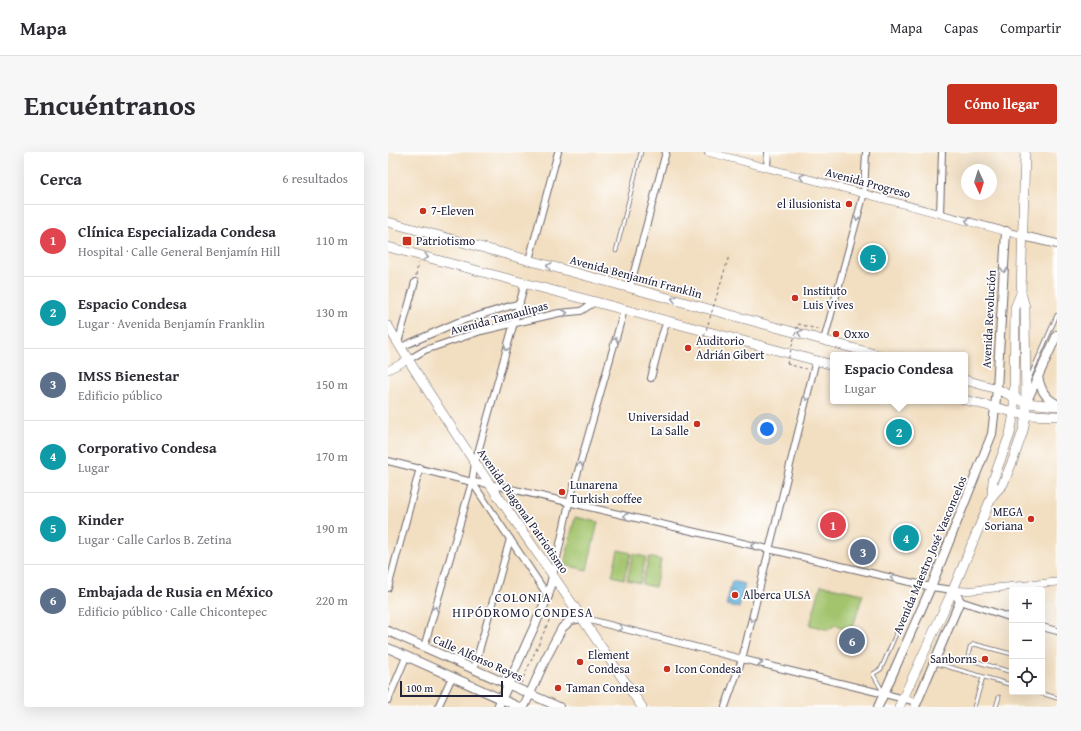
<!DOCTYPE html>
<html lang="es">
<head>
<meta charset="utf-8">
<style>
	body { margin:0; font-family:"Gentium Book Plus",serif; background:#f7f7f7; color:#2b2b33 }
	.controls { position:absolute; right:12px; bottom:12px; display:grid; overflow:hidden; border-radius:4px; box-shadow:0 4px 16px #0002 }
	.controls button { width:36px; height:36px; display:grid; place-items:center; padding:0; border:0; border-bottom:1px solid #e1e1e2; background:#fff; color:#2b2b33; font:20px sans-serif }
	.compass { position:absolute; left:573px; top:12px; width:36px; height:36px; border-radius:50%; background:#fff; box-shadow:0 4px 16px #0002; rotate:176deg }
	.scale { position:absolute; left:12px; bottom:10px; width:103px; box-sizing:border-box; padding-left:4px; border:2px solid #22223b; border-top:0; font-size:11px; line-height:14px; white-space:nowrap; color:#22223b; -webkit-text-stroke:3px #fff; paint-order:stroke }
	.you { position:absolute; left:379px; top:277px; width:14px; height:14px; margin:-10px; border:3px solid #fff; border-radius:50%; background:#1a73e8; box-shadow:0 0 0 6px #1a73e833 }
	.badge { display:grid; place-items:center; width:26px; height:26px; border-radius:50%; background:#c8321e; color:#fff; font-size:13px; font-weight:700 }
	.pin { position:absolute; translate:-50% -50%; border:2px solid #fff; box-shadow:0 1px 4px #0006 }
	.popup { position:absolute; left:442px; top:200px; width:138px; height:52px; box-sizing:border-box; display:grid; place-content:center; border-radius:4px; background:#fff; filter:drop-shadow(0 1px 3px #0005); font-size:13px; white-space:nowrap; color:#7c7c81 }
	.popup b { font-size:15px; color:#2b2b33 }
	.popup::after { content:''; position:absolute; left:50%; top:100%; margin-left:-8px; border:8px solid transparent; border-top-color:#fff }
	.list { margin:0; padding:0; list-style:none }
	h2 { display:flex; justify-content:space-between; align-items:center; height:52px; margin:0; padding:0 16px; font-size:17px }
	h2 small { font-size:13px; font-weight:400; color:#7c7c81 }
	.list li { display:grid; grid-template-columns:26px 1fr auto; gap:12px; align-items:center; box-sizing:border-box; height:72px; padding:0 16px; border-top:1px solid #e1e1e2 }
	.list b { display:block; font-size:15px; white-space:nowrap }
	.list p { margin:0; font-size:13px; white-space:nowrap; color:#7c7c81 }
	.list em { font-size:13px; font-style:normal; color:#7c7c81 }
	.icon { flex:none; width:22px; height:22px; fill:none; stroke:currentColor; stroke-width:2; stroke-linecap:round; stroke-linejoin:round }
	.map { position:relative; flex:none; width:669px; height:555px; overflow:hidden; border-radius:4px }
	header { display:flex; align-items:center; gap:24px; box-sizing:border-box; height:56px; padding:0 20px; background:#fff; border-bottom:1px solid #e1e1e2 }
	header strong { font-size:19px }
	nav { display:flex; gap:22px; margin-inline-start:auto; font-size:14px }
	.intro { display:flex; align-items:center; justify-content:space-between; box-sizing:border-box; height:96px; padding:0 24px }
	h1 { margin:0; font-size:28px }
	.button { padding:10px 18px; border-radius:4px; background:#c8321e; color:#fff; font-size:14px; font-weight:700 }
	main { display:flex; gap:24px; padding:0 24px }
	aside { flex:1; background:#fff; border-radius:4px; box-shadow:0 4px 16px #0002 }
	.map>svg:first-child { display:block }
</style>
</head>
<body>
<header>
<strong>Mapa</strong>
<nav><a>Mapa</a><a>Capas</a><a>Compartir</a></nav>
</header>
<div class="intro"><h1>Encuéntranos</h1><a class="button">Cómo llegar</a></div>
<main>
<aside>
<h2>Cerca<small>6 resultados</small></h2>
<ul class="list">
<li><span class="badge" style="background:#e0444e">1</span><div><b>Clínica Especializada Condesa</b><p>Hospital · Calle General Benjamín Hill</p></div><em>110 m</em></li>
<li><span class="badge" style="background:#0f9aa8">2</span><div><b>Espacio Condesa</b><p>Lugar · Avenida Benjamín Franklin</p></div><em>130 m</em></li>
<li><span class="badge" style="background:#5c6f8a">3</span><div><b>IMSS Bienestar</b><p>Edificio público</p></div><em>150 m</em></li>
<li><span class="badge" style="background:#0f9aa8">4</span><div><b>Corporativo Condesa</b><p>Lugar</p></div><em>170 m</em></li>
<li><span class="badge" style="background:#0f9aa8">5</span><div><b>Kinder</b><p>Lugar · Calle Carlos B. Zetina</p></div><em>190 m</em></li>
<li><span class="badge" style="background:#5c6f8a">6</span><div><b>Embajada de Rusia en México</b><p>Edificio público · Calle Chicontepec</p></div><em>220 m</em></li>
</ul>
</aside>
<div class="map">
<svg width="669" height="555" viewBox="0 0 669 555">
	<defs>
		<pattern id="water-ripples" width="26" height="14" patternUnits="userSpaceOnUse"><rect width="26" height="14" fill="#61b0dc"/><path d="M2 4q2-2 4 0t4 0M15 11q2-2 4 0t4 0" fill="none" stroke="#508fb4"/></pattern>
	</defs>
	<rect width="100%" height="100%" fill="#fff"/>
	<filter id="ink" filterUnits="userSpaceOnUse"><feTurbulence type="fractalNoise" baseFrequency=".025" numOctaves="2"/><feDisplacementMap in="SourceGraphic" scale="8" xChannelSelector="R" yChannelSelector="G"/><feConvolveMatrix kernelMatrix="1 2 1 2 8 2 1 2 1" color-interpolation-filters="sRGB"/></filter>
	<filter id="wash" filterUnits="userSpaceOnUse"><feTurbulence type="fractalNoise" baseFrequency=".012" numOctaves="4" result="noise"/><feDisplacementMap in="SourceGraphic" scale="16" xChannelSelector="R" yChannelSelector="G"/><feGaussianBlur stdDeviation="0.9" result="paint"/><feColorMatrix in="noise" values="0 0 0 0 0 0 0 0 0 0 0 0 0 0 0 0 0 1.4 0 .05"/><feComposite in="paint" operator="in"/></filter>
	<g filter="url(#wash)">
		<rect width="100%" height="100%" fill="#f2dec0"/>
		<!-- garden -->
		<g fill="#a3c46d" stroke="#627354">
			<polygon points="187,365 210,370 199,418 176,413"/>
			<polygon points="230,398 243,401 236,427 224,424"/>
			<polygon points="245,402 258,405 252,431 239,428"/>
			<polygon points="261,405 273,408 267,435 254,432"/>
			<polygon points="433,433 475,442 464,478 447,473 441,478 422,473"/>
		</g>
		<!-- water -->
		<polygon fill="url(#water-ripples)" stroke="#42698c" points="344,429 357,432 351,456 338,453"/>
	</g>
	<g filter="url(#ink)">
		<g fill="none" stroke-linecap="round" stroke-linejoin="round">
			<defs>
				<g id="service">
					<polyline points="228,99 253,0"/>
					<polyline points="220,128 223,118"/>
					<polyline points="641,227 669,163"/>
					<polyline points="624,502 586,492 582,495 580,504 583,508 620,519 624,518"/>
					<polyline points="547,511 624,533"/>
					<polyline points="495,540 485,522 493,517 524,445"/>
					<polyline points="649,540 669,546"/>
					<polyline points="586,555 595,525"/>
					<polyline points="608,555 611,545"/>
				</g>
				<g id="minor">
					<polyline points="379,15 380,0"/>
					<polyline points="552,62 554,0"/>
					<polyline points="141,108 170,0"/>
					<polyline points="242,135 278,0"/>
					<polyline points="436,188 476,41 478,0"/>
					<polyline points="10,191 27,130"/>
					<polyline points="13,195 70,170 132,151"/>
					<polyline points="20,208 37,198 93,179 171,161 193,159 207,150"/>
					<polyline points="263,226 274,183 279,169"/>
					<polyline points="0,309 84,330 102,332 543,435 565,438"/>
					<polyline points="84,330 160,444"/>
					<polyline points="165,424 181,351 236,158"/>
					<polyline points="0,436 32,316"/>
					<polyline points="572,449 624,466"/>
					<polyline points="194,466 354,507 529,550"/>
					<polyline points="654,475 669,479"/>
					<polyline points="36,495 84,330 87,311 137,131"/>
					<polyline points="86,517 122,387"/>
					<polyline points="0,548 18,505"/>
					<polyline points="50,555 64,525"/>
					<polyline points="337,555 354,507 428,208"/>
				</g>
				<g id="tertiary">
					<polyline points="320,0 635,84"/>
					<polyline points="0,218 20,208"/>
					<polyline points="565,438 576,439 669,430"/>
				</g>
				<g id="secondary">
					<polyline points="635,84 669,92"/>
					<path d="M650,225C653,238 657,246 669,252"/>
					<polyline points="638,251 669,183"/>
					<polyline points="0,479 171,555"/>
					<polyline points="0,496 131,555"/>
					<polyline points="110,555 160,444 165,424"/>
					<polyline points="136,555 158,506 174,476 183,468 194,466"/>
					<polyline points="490,555 543,435 604,282 609,237 618,79"/>
					<polyline points="527,555 572,449 565,438"/>
				</g>
				<g id="primary">
					<polyline points="0,70 490,203"/>
					<polyline points="0,95 445,213"/>
					<path d="M0,174C50,259 107,340 164,422C194,466 224,510 254,555"/>
					<polyline points="577,228 609,237 638,251 669,254"/>
					<polyline points="577,248 638,263 669,264"/>
					<polyline points="604,344 615,332 625,308 635,279 638,263 637,155 633,141 637,0"/>
					<polyline points="511,555 565,438 604,344 605,328 622,282 626,261 627,156 633,141"/>
				</g>
			</defs>
			<!-- service casing -->
			<use href="#service" stroke="#6b646a" stroke-width="4.5"/>
			<!-- minor casing -->
			<use href="#minor" stroke="#6b646a" stroke-width="8"/>
			<!-- tertiary casing -->
			<use href="#tertiary" stroke="#6b646a" stroke-width="8"/>
			<!-- secondary casing -->
			<use href="#secondary" stroke="#6b646a" stroke-width="10"/>
			<!-- primary casing -->
			<use href="#primary" stroke="#6b646a" stroke-width="10"/>
			<!-- path -->
			<g stroke="#6b646a" stroke-width="1" stroke-dasharray="3 3" stroke-linecap="butt">
				<polyline points="28,124 30,111"/>
				<polyline points="410,172 433,178"/>
				<polyline points="399,212 418,217"/>
				<polyline points="133,531 165,460"/>
			</g>
			<!-- service -->
			<use href="#service" stroke="#fff" stroke-width="3"/>
			<!-- minor -->
			<use href="#minor" stroke="#fff" stroke-width="6"/>
			<!-- tertiary -->
			<use href="#tertiary" stroke="#fff" stroke-width="7"/>
			<!-- secondary -->
			<use href="#secondary" stroke="#fff" stroke-width="8"/>
			<!-- primary -->
			<use href="#primary" stroke="#fff" stroke-width="9"/>
			<!-- path-bridge -->
			<g stroke="#6b646a" stroke-width="1" stroke-dasharray="3 3" stroke-linecap="butt">
				<polyline points="313,195 341,104"/>
				<polyline points="399,212 410,172"/>
			</g>
		</g>
		<!-- one-way arrows -->
		<defs><path id="oneway-chevron" d="M-2-3.5L2.5 0L-2 3.5" fill="none" stroke-width="1.6" stroke-linecap="round" stroke-linejoin="round"/></defs>
		<g stroke="#9c9ca7">
			<use href="#oneway-chevron" transform="translate(414 25) rotate(-165)"/>
			<use href="#oneway-chevron" transform="translate(469 66) rotate(105)"/>
			<use href="#oneway-chevron" transform="translate(580 69) rotate(-165)"/>
			<use href="#oneway-chevron" transform="translate(38 105) rotate(15)"/>
			<use href="#oneway-chevron" transform="translate(161 114) rotate(-165)"/>
			<use href="#oneway-chevron" transform="translate(616 118) rotate(93)"/>
			<use href="#oneway-chevron" transform="translate(286 147) rotate(-165)"/>
			<use href="#oneway-chevron" transform="translate(177 161) rotate(-7)"/>
			<use href="#oneway-chevron" transform="translate(412 181) rotate(-165)"/>
			<use href="#oneway-chevron" transform="translate(227 188) rotate(-74)"/>
			<use href="#oneway-chevron" transform="translate(119 196) rotate(106)"/>
			<use href="#oneway-chevron" transform="translate(419 246) rotate(104)"/>
			<use href="#oneway-chevron" transform="translate(192 313) rotate(-74)"/>
			<use href="#oneway-chevron" transform="translate(238 364) rotate(-167)"/>
			<use href="#oneway-chevron" transform="translate(365 394) rotate(-167)"/>
			<use href="#oneway-chevron" transform="translate(505 426) rotate(-167)"/>
			<use href="#oneway-chevron" transform="translate(47 457) rotate(-74)"/>
			<use href="#oneway-chevron" transform="translate(364 467) rotate(104)"/>
			<use href="#oneway-chevron" transform="translate(232 476) rotate(14)"/>
			<use href="#oneway-chevron" transform="translate(372 511) rotate(14)"/>
		</g>
	</g>
	<!-- markers -->
	<g fill="#c8321e" stroke="#fff" stroke-width="1.5">
		<circle cx="461" cy="52" r="4"/>
		<circle cx="35" cy="59" r="4"/>
		<rect x="14" y="84" width="10" height="10" rx="2"/>
		<circle cx="407" cy="146" r="4"/>
		<circle cx="448" cy="182" r="4"/>
		<circle cx="300" cy="196" r="4"/>
		<circle cx="309" cy="272" r="4"/>
		<circle cx="174" cy="340" r="4"/>
		<circle cx="643" cy="367" r="4"/>
		<circle cx="347" cy="443" r="4"/>
		<circle cx="597" cy="507" r="4"/>
		<circle cx="192" cy="510" r="4"/>
		<circle cx="279" cy="517" r="4"/>
		<circle cx="170" cy="536" r="4"/>
	</g>
	<g text-anchor="middle" stroke-width="3.5" stroke-linejoin="round" paint-order="stroke">
		<!-- street labels -->
		<g font-size="12" fill="#22223b" stroke="#fff">
			<text transform="translate(480 31) rotate(15)" y="4">Avenida Progreso</text>
			<text transform="translate(248 125) rotate(15)" y="4">Avenida Benjamín Franklin</text>
			<text transform="translate(111 166) rotate(-15)" y="4">Avenida Tamaulipas</text>
			<text transform="translate(601 167) rotate(-87)" y="4">Avenida Revolución</text>
			<text transform="translate(135 359) rotate(55)" y="4">Avenida Diagonal Patriotismo</text>
			<text transform="translate(542 403) rotate(-67)" y="4">Avenida Maestro José Vasconcelos</text>
			<text transform="translate(90 506) rotate(24)" y="4">Calle Alfonso Reyes</text>
		</g>
		<!-- poi labels -->
		<g font-size="12" fill="#22223b" stroke="#fff" text-anchor="start">
			<text x="453" y="56" text-anchor="end">el ilusionista</text>
			<text x="43" y="63">7-Eleven</text>
			<text x="28" y="93">Patriotismo</text>
			<text x="415" y="143">Instituto<tspan x="415" dy="14">Luis Vives</tspan></text>
			<text x="456" y="186">Oxxo</text>
			<text x="308" y="193">Auditorio<tspan x="308" dy="14">Adrián Gibert</tspan></text>
			<text x="301" y="269" text-anchor="end">Universidad<tspan x="301" dy="14">La Salle</tspan></text>
			<text x="182" y="337">Lunarena<tspan x="182" dy="14">Turkish coffee</tspan></text>
			<text x="635" y="364" text-anchor="end">MEGA<tspan x="635" dy="14">Soriana</tspan></text>
			<text x="355" y="447">Alberca ULSA</text>
			<text x="200" y="507">Element<tspan x="200" dy="14">Condesa</tspan></text>
			<text x="589" y="511" text-anchor="end">Sanborns</text>
			<text x="287" y="521">Icon Condesa</text>
			<text x="178" y="540">Taman Condesa</text>
		</g>
		<!-- neighbourhood labels -->
		<g font-size="13" letter-spacing="1" fill="#22223b" stroke="#fff">
			<text x="135" y="450">COLONIA<tspan x="135" dy="15">HIPÓDROMO CONDESA</tspan></text>
		</g>
	</g>
</svg>
<div class="controls">
<button>+</button>
<button>−</button>
<button><svg class="icon" aria-label="locate" viewBox="0 0 24 24"><circle cx="12" cy="12" r="6"/><path d="M12 2v4M12 18v4M2 12h4M18 12h4"/></svg></button>
</div>
<svg class="compass" viewBox="-18 -18 36 36"><path d="M0-13l5 13h-10z" fill="#e53935"/><path d="M0 13l5-13h-10z" fill="#7c7c81"/></svg>
<div class="scale">100 m</div>
<div class="you"></div>
<div class="pin badge" style="left:445px;top:373px;background:#e0444e">1</div>
<div class="pin badge" style="left:511px;top:280px;background:#0f9aa8">2</div>
<div class="popup"><b>Espacio Condesa</b>Lugar</div>
<div class="pin badge" style="left:475px;top:400px;background:#5c6f8a">3</div>
<div class="pin badge" style="left:518px;top:386px;background:#0f9aa8">4</div>
<div class="pin badge" style="left:485px;top:106px;background:#0f9aa8">5</div>
<div class="pin badge" style="left:464px;top:489px;background:#5c6f8a">6</div>
</div>
</main>
</body>
</html>
